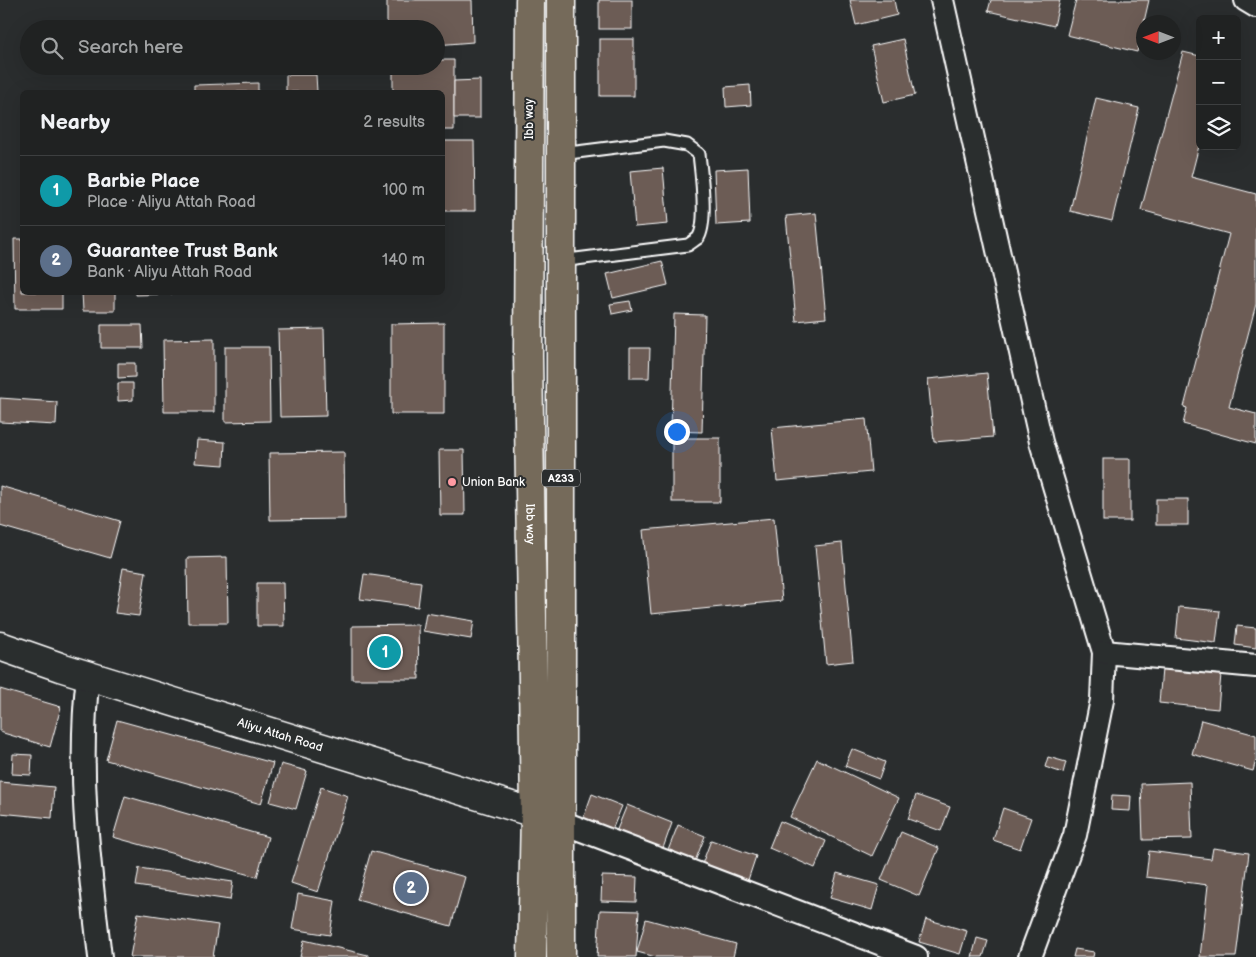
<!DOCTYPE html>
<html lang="en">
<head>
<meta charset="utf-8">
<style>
	body { margin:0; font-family:"Balsamiq Sans",sans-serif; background:#282a2a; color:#f1f3f6 }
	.controls { position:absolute; right:15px; top:15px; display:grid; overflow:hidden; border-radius:8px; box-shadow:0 5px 20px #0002 }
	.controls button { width:45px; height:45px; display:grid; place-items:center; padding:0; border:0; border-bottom:1px solid #3d3f40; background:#202222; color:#f1f3f6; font:25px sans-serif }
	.compass { position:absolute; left:1136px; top:15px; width:45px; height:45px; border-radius:50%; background:#202222; box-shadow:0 5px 20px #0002; rotate:270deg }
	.you { position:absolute; left:676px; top:431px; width:18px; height:18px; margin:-12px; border:4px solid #fff; border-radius:50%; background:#1a73e8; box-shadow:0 0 0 8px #1a73e833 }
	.badge { display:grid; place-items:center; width:32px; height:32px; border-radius:50%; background:#ff9aa2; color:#fff; font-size:16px; font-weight:700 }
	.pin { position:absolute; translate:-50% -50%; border:2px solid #fff; box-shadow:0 1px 5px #0006 }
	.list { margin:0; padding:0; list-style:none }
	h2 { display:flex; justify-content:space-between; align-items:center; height:65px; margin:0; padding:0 20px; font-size:21px }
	h2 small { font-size:16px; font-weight:400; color:#a2a4a5 }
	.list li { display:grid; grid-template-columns:32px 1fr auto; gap:15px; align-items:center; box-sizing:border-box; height:70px; padding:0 20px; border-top:1px solid #3d3f40 }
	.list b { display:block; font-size:19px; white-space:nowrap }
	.list p { margin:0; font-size:16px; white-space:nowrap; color:#a2a4a5 }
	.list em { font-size:16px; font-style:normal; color:#a2a4a5 }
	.icon { flex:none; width:28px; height:28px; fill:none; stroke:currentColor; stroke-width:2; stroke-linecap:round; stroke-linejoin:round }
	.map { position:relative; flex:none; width:1256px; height:957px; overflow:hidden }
	.search { position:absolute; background:#202222; box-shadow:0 5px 20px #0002; left:20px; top:20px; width:425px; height:55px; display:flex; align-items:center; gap:12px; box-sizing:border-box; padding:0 18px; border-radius:28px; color:#a2a4a5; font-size:19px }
	.panel { position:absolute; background:#202222; box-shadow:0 5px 20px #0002; left:20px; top:90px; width:425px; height:205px; border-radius:8px }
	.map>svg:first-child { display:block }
</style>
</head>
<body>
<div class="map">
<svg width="1256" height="957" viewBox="0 0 1256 957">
	<rect width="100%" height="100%" fill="#2a2d2e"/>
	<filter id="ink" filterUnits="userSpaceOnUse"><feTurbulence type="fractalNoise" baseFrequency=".02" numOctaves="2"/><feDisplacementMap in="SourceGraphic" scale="10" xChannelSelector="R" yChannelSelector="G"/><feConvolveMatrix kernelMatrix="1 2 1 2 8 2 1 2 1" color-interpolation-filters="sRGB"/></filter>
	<g filter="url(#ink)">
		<!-- building -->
		<g fill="#6c5b55" stroke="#fff">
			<polygon points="387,0 472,0 473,42 436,45 436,29 387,29"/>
			<rect x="599" y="0" width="33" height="29"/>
			<polygon points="850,0 894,0 897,15 856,25"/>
			<polygon points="991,0 1060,0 1054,26 988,11"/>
			<polygon points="1076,0 1149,0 1137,52 1067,35"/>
			<rect x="600" y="39" width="34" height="57"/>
			<polygon points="903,39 915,95 884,102 871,46"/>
			<polygon points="1183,52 1200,56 1200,142 1191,177 1256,194 1256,304 1229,407 1256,414 1256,444 1183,424 1187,408 1184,407 1229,234 1141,210"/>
			<polygon points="436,60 454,60 454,130 442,130 442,92 393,92 393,66 436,66"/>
			<polygon points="286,75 316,75 317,92 286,92"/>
			<polygon points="480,80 480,118 454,118 454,81"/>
			<polygon points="258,83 258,92 194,92 194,85"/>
			<polygon points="750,85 751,105 726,107 725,87"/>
			<polygon points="1096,98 1139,108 1112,221 1070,211"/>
			<polygon points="442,141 474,141 475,211 442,211"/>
			<polygon points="663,168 668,224 635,227 630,171"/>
			<polygon points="748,168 750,223 716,225 714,170"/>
			<polygon points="816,213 826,318 796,321 786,216"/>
			<polygon points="14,239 22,239 22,292 62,292 62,309 15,309"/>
			<polygon points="662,261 668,285 613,298 607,274"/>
			<polygon points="82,292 115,292 115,311 83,311"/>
			<polygon points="136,292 172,292 172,294 136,295"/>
			<polygon points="630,301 632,310 612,314 610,304"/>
			<polygon points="674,314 705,315 702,432 671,431"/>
			<polygon points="444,323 444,414 391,414 391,324"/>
			<polygon points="101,325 142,325 143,348 101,348"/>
			<polygon points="324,329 326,416 280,417 278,330"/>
			<polygon points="214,339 214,412 164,412 163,340"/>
			<polygon points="225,347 269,347 270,421 225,422"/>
			<polygon points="630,348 650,348 649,378 630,378"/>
			<polygon points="118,363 135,363 135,377 118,378"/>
			<polygon points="987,373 993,437 934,442 928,379"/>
			<polygon points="118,383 133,383 133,400 118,401"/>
			<polygon points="0,398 57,402 56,425 0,422"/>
			<polygon points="866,419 871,472 777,481 772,428"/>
			<rect x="672" y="438" width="48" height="64"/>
			<polygon points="197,440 225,442 224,465 195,463"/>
			<polygon points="439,450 464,450 465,515 440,515"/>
			<polygon points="344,452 345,519 270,520 269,453"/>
			<rect x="1103" y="459" width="27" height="62"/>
			<polygon points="0,486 120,521 110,558 0,526"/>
			<rect x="1156" y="499" width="32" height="26"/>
			<polygon points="774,518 782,601 651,614 643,530"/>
			<polygon points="842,543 853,661 826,664 815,546"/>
			<polygon points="227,557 228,623 188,623 187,558"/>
			<polygon points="123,568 146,572 139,616 115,613"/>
			<polygon points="364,574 421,582 418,607 360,599"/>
			<polygon points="257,583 283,583 284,626 257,626"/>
			<polygon points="1179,607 1220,611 1216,643 1176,638"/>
			<polygon points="426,613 474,621 471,639 423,631"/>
			<polygon points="418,625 419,679 352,679 352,626"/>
			<polygon points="1237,626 1256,628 1256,648 1235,645"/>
			<polygon points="1162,669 1221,674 1218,709 1159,703"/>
			<polygon points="0,689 61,707 50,747 0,732"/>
			<polygon points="117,720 273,763 261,804 106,760"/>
			<polygon points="1201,720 1256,735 1256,760 1253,771 1192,754"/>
			<polygon points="852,749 885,762 879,779 845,766"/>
			<polygon points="13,754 32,755 31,775 12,774"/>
			<polygon points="1048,757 1066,762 1063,773 1045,767"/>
			<polygon points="817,759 899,798 872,856 790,817"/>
			<polygon points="281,764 307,771 296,809 270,802"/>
			<polygon points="0,782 54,787 52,818 0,813"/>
			<polygon points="1190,782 1192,839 1143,840 1141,784"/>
			<polygon points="321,787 348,796 318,892 291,883"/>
			<polygon points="592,794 622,806 612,830 583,819"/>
			<polygon points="916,795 950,807 941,831 908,819"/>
			<polygon points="1112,795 1131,796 1130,811 1111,810"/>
			<polygon points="125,796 268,837 257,877 113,837"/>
			<polygon points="627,805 672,823 662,851 616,832"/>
			<polygon points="1003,808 1031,818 1020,849 993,840"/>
			<polygon points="780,821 826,841 815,868 769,848"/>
			<polygon points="678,825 705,836 694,864 667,853"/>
			<polygon points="901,832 939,848 919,896 881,880"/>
			<polygon points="711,840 756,856 748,880 702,864"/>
			<polygon points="1213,848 1249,853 1236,957 1200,957 1208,885 1146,877 1149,851 1211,859"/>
			<polygon points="371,851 465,877 451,926 357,900"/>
			<polygon points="139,868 233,882 230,900 136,886"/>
			<polygon points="837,873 879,885 872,910 830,898"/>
			<polygon points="602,876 637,877 636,902 601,901"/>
			<polygon points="298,894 335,901 330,935 292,929"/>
			<polygon points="600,910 639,911 636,957 597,957"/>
			<polygon points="138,913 218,925 213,957 130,957"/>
			<polygon points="646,919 736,944 733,957 656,957 637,952"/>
			<polygon points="926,919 967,931 960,954 919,942"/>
			<polygon points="977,938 988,941 983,957 972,957"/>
			<polygon points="304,940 368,955 368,957 300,957"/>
			<polygon points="1075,949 1094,952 1093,957 1073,957"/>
		</g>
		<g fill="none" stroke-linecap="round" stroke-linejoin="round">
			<defs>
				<path id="service" d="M560,261L688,245C691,243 695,240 698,238C708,224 701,171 699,154L687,145L664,141L561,154"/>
				<g id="minor">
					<polyline points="942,0 1041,442 1104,652 1102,700 1075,835 1030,957"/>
					<polyline points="1246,0 1256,6"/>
					<polyline points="1104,652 1256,666"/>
					<path d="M88,676C77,770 89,863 100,957"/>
					<polyline points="561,822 916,957"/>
				</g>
				<g id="tertiary">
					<path id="s1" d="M0,646L60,667L557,820"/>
				</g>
				<g id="trunk">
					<path id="s2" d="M530,0L528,355L535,812L532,957"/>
					<polyline points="561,0 561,957"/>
				</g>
			</defs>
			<!-- service casing -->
			<use href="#service" stroke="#fff" stroke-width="15"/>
			<!-- minor casing -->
			<use href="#minor" stroke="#fff" stroke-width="26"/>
			<!-- tertiary casing -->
			<use href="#tertiary" stroke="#fff" stroke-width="31"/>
			<!-- trunk casing -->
			<use href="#trunk" stroke="#fff" stroke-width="31"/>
			<!-- service -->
			<use href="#service" stroke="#2a2d2e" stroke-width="11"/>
			<!-- minor -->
			<use href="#minor" stroke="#2a2d2e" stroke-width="22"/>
			<!-- tertiary -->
			<use href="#tertiary" stroke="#2a2d2e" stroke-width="28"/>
			<!-- trunk -->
			<use href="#trunk" stroke="#746a5a" stroke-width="28"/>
		</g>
	</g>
	<!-- markers -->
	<circle fill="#ff9aa2" stroke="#2a2d2e" stroke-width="2" cx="452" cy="482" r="5"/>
	<g text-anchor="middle" stroke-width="4" stroke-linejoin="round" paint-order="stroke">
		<!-- shield labels -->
		<rect fill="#2a2d2e" stroke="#bfc0c0" stroke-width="1" x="542" y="469.5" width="38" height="17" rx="4"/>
		<g font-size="11" font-weight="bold" fill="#fff">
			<text x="561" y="482">A233</text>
		</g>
		<!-- street labels -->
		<g font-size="12" fill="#fff" stroke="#2a2d2e">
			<text transform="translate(529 119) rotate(-90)" y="4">Ibb way</text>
			<text dy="4" stroke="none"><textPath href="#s2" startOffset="524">Ibb way</textPath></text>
			<text dy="4" stroke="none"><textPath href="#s1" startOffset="294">Aliyu Attah Road</textPath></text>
		</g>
		<!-- poi labels -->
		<g font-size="12" fill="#fff" stroke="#2a2d2e" text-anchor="start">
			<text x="462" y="486">Union Bank</text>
		</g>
	</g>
</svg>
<div class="controls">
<button>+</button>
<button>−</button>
<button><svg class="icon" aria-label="layers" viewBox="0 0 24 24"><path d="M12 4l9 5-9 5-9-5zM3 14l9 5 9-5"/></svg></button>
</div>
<svg class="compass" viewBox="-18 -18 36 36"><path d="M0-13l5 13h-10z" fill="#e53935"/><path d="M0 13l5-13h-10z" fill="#a2a4a5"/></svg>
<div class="you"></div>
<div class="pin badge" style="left:385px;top:652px;background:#0f9aa8">1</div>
<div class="pin badge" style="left:411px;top:888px;background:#5c6f8a">2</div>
<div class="search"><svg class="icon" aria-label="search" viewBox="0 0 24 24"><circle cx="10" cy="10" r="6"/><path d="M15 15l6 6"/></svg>Search here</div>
<section class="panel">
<h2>Nearby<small>2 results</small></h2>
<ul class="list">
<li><span class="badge" style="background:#0f9aa8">1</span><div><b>Barbie Place</b><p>Place · Aliyu Attah Road</p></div><em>100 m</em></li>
<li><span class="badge" style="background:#5c6f8a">2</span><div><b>Guarantee Trust Bank</b><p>Bank · Aliyu Attah Road</p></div><em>140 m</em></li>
</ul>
</section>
</div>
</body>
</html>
